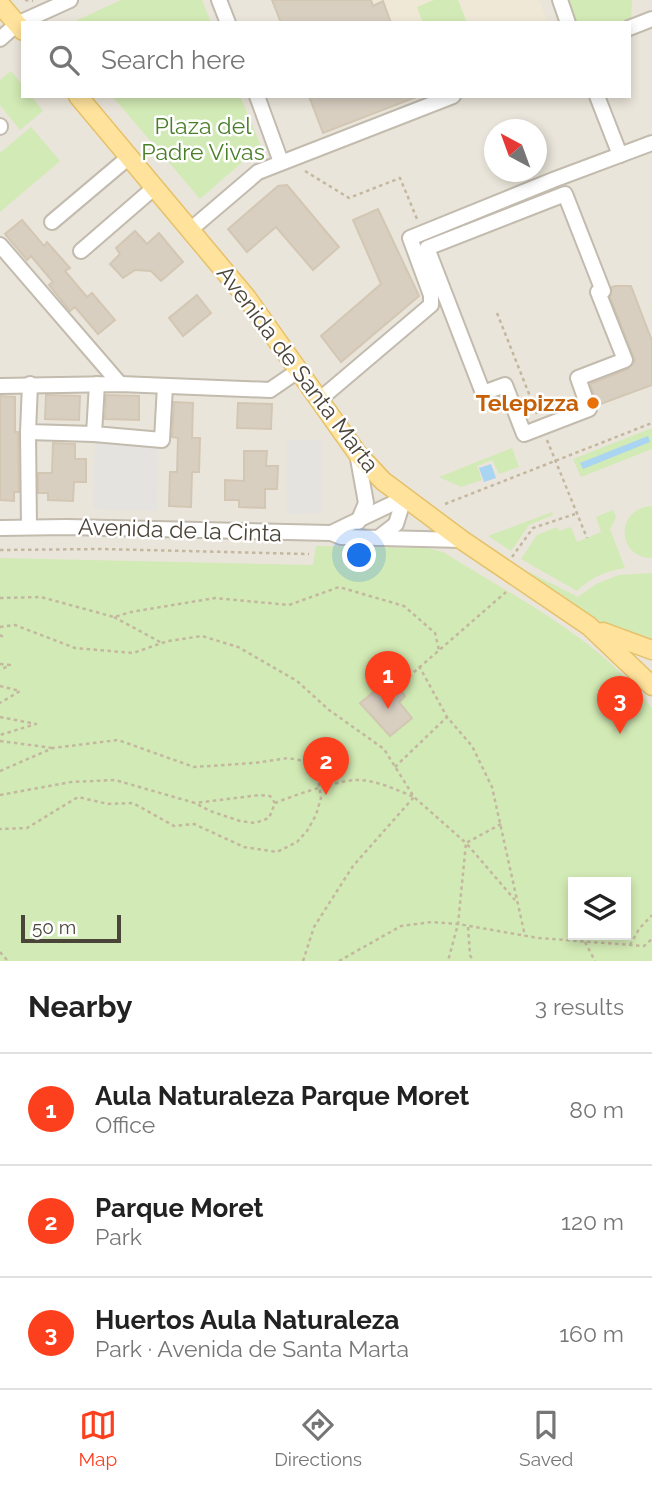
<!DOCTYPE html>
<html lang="en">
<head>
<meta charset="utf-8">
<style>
	body { margin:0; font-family:Raleway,sans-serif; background:#f6f6f6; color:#222 }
	.controls { position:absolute; right:21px; bottom:21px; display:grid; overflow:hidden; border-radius:0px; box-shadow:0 4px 10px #0003 }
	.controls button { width:63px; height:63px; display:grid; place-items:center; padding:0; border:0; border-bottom:2px solid #e0e0e0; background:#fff; color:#222; font:35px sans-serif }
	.compass { position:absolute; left:484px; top:119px; width:63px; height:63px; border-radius:50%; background:#fff; box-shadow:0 4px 10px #0003; rotate:319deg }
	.scale { position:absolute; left:21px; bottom:18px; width:100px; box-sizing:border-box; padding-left:7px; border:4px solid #4b4439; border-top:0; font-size:19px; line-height:24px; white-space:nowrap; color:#4b4439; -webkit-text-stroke:5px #fff; paint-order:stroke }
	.you { position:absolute; left:360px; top:556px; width:24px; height:24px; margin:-18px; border:5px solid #fff; border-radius:50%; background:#1a73e8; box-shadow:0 0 0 10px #1a73e833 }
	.badge { display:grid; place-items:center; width:46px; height:46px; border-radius:50%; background:#fc3f1d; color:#fff; font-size:23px; font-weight:700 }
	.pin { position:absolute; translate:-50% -58px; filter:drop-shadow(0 2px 4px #0008) }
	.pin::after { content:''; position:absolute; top:37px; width:24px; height:21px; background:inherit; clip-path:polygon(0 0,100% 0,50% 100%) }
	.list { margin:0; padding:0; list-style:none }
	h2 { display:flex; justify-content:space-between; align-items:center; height:91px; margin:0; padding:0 28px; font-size:30px }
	h2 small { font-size:23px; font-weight:400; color:#767676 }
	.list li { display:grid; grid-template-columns:46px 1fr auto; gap:21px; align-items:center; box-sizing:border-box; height:112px; padding:0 28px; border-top:2px solid #e0e0e0 }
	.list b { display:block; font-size:26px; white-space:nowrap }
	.list p { margin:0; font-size:23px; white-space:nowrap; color:#767676 }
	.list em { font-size:23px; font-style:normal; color:#767676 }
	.icon { flex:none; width:38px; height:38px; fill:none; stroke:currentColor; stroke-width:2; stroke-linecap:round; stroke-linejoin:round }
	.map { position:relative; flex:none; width:652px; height:961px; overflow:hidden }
	.search { position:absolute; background:#fff; box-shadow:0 4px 10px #0003; left:21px; right:21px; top:21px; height:77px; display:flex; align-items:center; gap:18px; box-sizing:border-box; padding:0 24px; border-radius:0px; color:#767676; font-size:26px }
	.sheet { height:427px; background:#fff }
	nav { display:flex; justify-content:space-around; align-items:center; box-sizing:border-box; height:98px; border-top:2px solid #e0e0e0; background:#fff; font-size:19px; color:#767676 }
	nav a { display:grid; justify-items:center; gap:4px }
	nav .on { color:#fc3f1d }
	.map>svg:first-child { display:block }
</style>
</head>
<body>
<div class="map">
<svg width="652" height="961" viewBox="0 0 652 961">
	<rect width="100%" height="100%" fill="#f6f3ec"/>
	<!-- residential -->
	<path fill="#eae5da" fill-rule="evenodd" d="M0,0H652V961H0ZM23,23H629V96H23ZM494,130H536V172H494ZM573,882H626V935H573Z"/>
	<!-- education -->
	<polygon fill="#efe8d6" points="272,0 539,0 548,23 281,23"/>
	<!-- green -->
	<g fill="#d2eab5" fill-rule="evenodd">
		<polygon points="121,0 202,0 211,23 71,23"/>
		<polygon points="434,0 458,0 467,23 423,23 417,7"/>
		<polygon points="560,0 632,0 631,28 629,23 568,23"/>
		<polygon points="11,71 23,86 23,96 31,96 43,111 20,130 0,105 0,80"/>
		<polygon points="112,96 240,96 264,153 248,157 200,199"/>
		<polygon points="31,127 60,161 0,212 0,153"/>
		<polygon points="652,428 652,449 581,477 573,459"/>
		<polygon points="512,448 519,467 499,474 492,460 477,466 482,480 461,487 439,477"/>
		<path d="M652,506V558C616,558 615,508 652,506Z"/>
		<path d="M613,510L616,517L610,529L625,568C606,571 591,577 577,591L521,559L537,535L557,527L559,531L571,527L577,542L601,532L596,517Z"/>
		<polygon points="552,512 553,515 529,525 511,551 488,536"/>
		<path d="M316,546L427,548L443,552C516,598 599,638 652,708V961H0V558L313,565ZM573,882H626V935H573Z"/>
		<polygon points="525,570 578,597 596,584 619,575 652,573 652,648 627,640"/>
	</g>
	<!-- parking -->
	<g fill="#e5e3e0">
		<polygon points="287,440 321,440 321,513 287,514"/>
		<polygon points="95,441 159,443 157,511 93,509"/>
	</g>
	<!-- water -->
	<g fill="#a9d4f2">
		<polygon points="648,436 650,442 583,469 580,463"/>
		<polygon points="491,464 496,478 484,482 479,468"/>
	</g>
	<!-- building -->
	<g fill="#d8cfc1" stroke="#d3c7b4" stroke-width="2">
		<polygon points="272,0 371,0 373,6 383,1 391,23 281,23"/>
		<polygon points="309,96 416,96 416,97 323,133"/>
		<polygon points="287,185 339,247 313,270 276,227 247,252 228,229 278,186"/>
		<polygon points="378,209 419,296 341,362 321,336 381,284 353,220"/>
		<polygon points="22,220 44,246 47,242 70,268 65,271 87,297 92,293 115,320 98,334 75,307 70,311 49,285 53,282 31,256 27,260 5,234"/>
		<polygon points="135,231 147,244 159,233 183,262 161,281 151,271 135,270 123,278 110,264 120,254 116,248"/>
		<polygon points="615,286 631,286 652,341 652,385 598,405 590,384 628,369 635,361 610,297 612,287"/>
		<polygon points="197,295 211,313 183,336 169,318"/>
		<polygon points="46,395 80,396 79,420 45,419"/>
		<polygon points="106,395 139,396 139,420 105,419"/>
		<polygon points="0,396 15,397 15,432 18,432 19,492 14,492 14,501 0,500"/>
		<polygon points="174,402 193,403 192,438 200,438 199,472 192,472 191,507 169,506 170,472 177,472 178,438 172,437"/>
		<polygon points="238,403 272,404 271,429 237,428"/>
		<polygon points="53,443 75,444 75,459 86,459 86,482 74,482 73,501 48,500 48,493 38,493 38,473 52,473"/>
		<polygon points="244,451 267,451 266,466 278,466 277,489 265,489 265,508 239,507 239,500 225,500 225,480 244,481"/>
		<polygon points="391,678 405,696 399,702 412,718 390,736 360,703"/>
	</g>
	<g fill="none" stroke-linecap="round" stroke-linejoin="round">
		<defs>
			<g id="minor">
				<polyline points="219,0 228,23"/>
				<polyline points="560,0 568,23"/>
				<polyline points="629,28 652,19"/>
				<polyline points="0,39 17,24 70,0"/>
				<polyline points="257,96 281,162"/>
				<polyline points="597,96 620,155"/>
				<polyline points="0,126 0,127"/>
				<polygon points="565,194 603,291 598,292 625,360 578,378 589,409 524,434 505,385 483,393 427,248"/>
				<polyline points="52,222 129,157"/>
				<polyline points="190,230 258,172 453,96"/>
				<polyline points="0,245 120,384"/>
				<polyline points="81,251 155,187"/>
				<polyline points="30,384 28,432 94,434"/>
				<polyline points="97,384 94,434 162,440 165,386"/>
				<polyline points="0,386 120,384 270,390 289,377"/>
				<polyline points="319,400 431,305 431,295 410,238 553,180 652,143"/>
				<polyline points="28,432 29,527"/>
				<polyline points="357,453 366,503 358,522"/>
				<polyline points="0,528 66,527 331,533 341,537 462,540"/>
				<polyline points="331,533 404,498"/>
				<polyline points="378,538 396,524 404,498"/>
			</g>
			<g id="major">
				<polyline points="0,4 23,31"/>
				<polyline points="78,96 247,298 357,453 383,481 462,540 589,626 652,686"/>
				<polyline points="603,632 652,650"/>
			</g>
		</defs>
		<!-- minor casing -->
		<use href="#minor" stroke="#c2bbae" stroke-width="18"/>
		<!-- major casing -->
		<use href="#major" stroke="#e6c16a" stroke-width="21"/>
		<!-- path -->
		<g stroke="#c4b79f" stroke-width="2.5" stroke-dasharray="3.5 3.5" stroke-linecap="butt">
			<polyline points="25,0 33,1"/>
			<polyline points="305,171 349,198 400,178 417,219"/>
			<polyline points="497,313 537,414"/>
			<polyline points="547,440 587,538"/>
			<polyline points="445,504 652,423"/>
			<polyline points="0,550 101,549 309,554"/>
			<polyline points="512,557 533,528 575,514"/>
			<polyline points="0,598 41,597 114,617 131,612 215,598 289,605 339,587 404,606 435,633 439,650"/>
			<polyline points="114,617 162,643"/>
			<polyline points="0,627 15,625 75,648 133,653 168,641 202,636 238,647 297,681 329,710 384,749 414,797 466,843 458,924 448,961"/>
			<polyline points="0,635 2,636 0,639"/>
			<polyline points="0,664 10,665 0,670"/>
			<polyline points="419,666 447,717 472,746 492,787 525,936"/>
			<polyline points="0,686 20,691 0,703"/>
			<polyline points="398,686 506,592"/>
			<polyline points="0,717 36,724 0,735"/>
			<polyline points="0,741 53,748"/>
			<polyline points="395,767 447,717"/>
			<polyline points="0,771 53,748 118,740 194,767 254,763 288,758 304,761 317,771 321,798 316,815 307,831 297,842 277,852 244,847 194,824 174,826 133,803 108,804 78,797 27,828 0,829"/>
			<polyline points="0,795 71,782 115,780 195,803 210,811 240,821 255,823 269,818 275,803 270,796 260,795 195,803"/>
			<path d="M275,803C292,796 336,781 355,780C374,779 397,790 414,797"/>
			<polyline points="501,824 466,843 515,900"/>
			<polyline points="468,927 470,955 473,961"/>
			<polyline points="585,942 595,961"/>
			<polyline points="630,945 639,929 652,915"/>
			<polyline points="0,952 8,961"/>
			<polyline points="303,961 314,927 353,866 414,797"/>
			<polyline points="339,961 401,926 432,922 458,924 538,938 644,946 652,939"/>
		</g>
		<!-- minor -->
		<use href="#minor" stroke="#fff" stroke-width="14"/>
		<!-- major -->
		<use href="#major" stroke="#ffe39c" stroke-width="18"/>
	</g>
	<!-- markers -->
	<circle fill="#e8710a" stroke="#fff" stroke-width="2.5" cx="593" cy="403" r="7"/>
	<g text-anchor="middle" stroke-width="5" stroke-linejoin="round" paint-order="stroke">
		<!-- park labels -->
		<g font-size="23" fill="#4a7f2a" stroke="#fff">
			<text x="203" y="134">Plaza del<tspan x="203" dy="26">Padre Vivas</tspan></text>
		</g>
		<!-- street labels -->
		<g font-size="23" fill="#4b4439" stroke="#fff">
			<text transform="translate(298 369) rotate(53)" y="8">Avenida de Santa Marta</text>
			<text transform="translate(180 530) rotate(2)" y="8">Avenida de la Cinta</text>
		</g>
		<!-- food labels -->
		<g font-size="23" font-weight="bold" fill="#c56008" stroke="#fff" text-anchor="end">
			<text x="579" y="411">Telepizza</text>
		</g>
	</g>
</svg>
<div class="controls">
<button><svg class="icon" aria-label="layers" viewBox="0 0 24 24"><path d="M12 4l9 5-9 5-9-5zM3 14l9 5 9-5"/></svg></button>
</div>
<svg class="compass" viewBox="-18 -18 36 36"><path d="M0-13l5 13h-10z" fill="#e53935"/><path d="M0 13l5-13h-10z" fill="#767676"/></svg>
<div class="scale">50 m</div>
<div class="you"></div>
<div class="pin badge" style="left:388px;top:709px">1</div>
<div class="pin badge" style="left:326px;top:795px">2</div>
<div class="pin badge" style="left:620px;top:734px">3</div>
<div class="search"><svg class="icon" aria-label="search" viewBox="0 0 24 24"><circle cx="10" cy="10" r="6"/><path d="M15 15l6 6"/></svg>Search here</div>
</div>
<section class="sheet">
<h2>Nearby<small>3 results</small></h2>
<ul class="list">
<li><span class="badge">1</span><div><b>Aula Naturaleza Parque Moret</b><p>Office</p></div><em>80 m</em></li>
<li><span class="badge">2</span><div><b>Parque Moret</b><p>Park</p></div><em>120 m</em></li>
<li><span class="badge">3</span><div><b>Huertos Aula Naturaleza</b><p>Park · Avenida de Santa Marta</p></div><em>160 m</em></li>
</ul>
</section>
<nav>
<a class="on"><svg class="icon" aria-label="map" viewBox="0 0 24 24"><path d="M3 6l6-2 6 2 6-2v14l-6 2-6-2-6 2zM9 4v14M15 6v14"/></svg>Map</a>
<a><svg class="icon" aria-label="directions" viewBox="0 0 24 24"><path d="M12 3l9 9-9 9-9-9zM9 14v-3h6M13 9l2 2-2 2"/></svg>Directions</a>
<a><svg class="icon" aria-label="saved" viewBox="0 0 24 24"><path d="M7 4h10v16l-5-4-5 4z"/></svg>Saved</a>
</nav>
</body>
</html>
